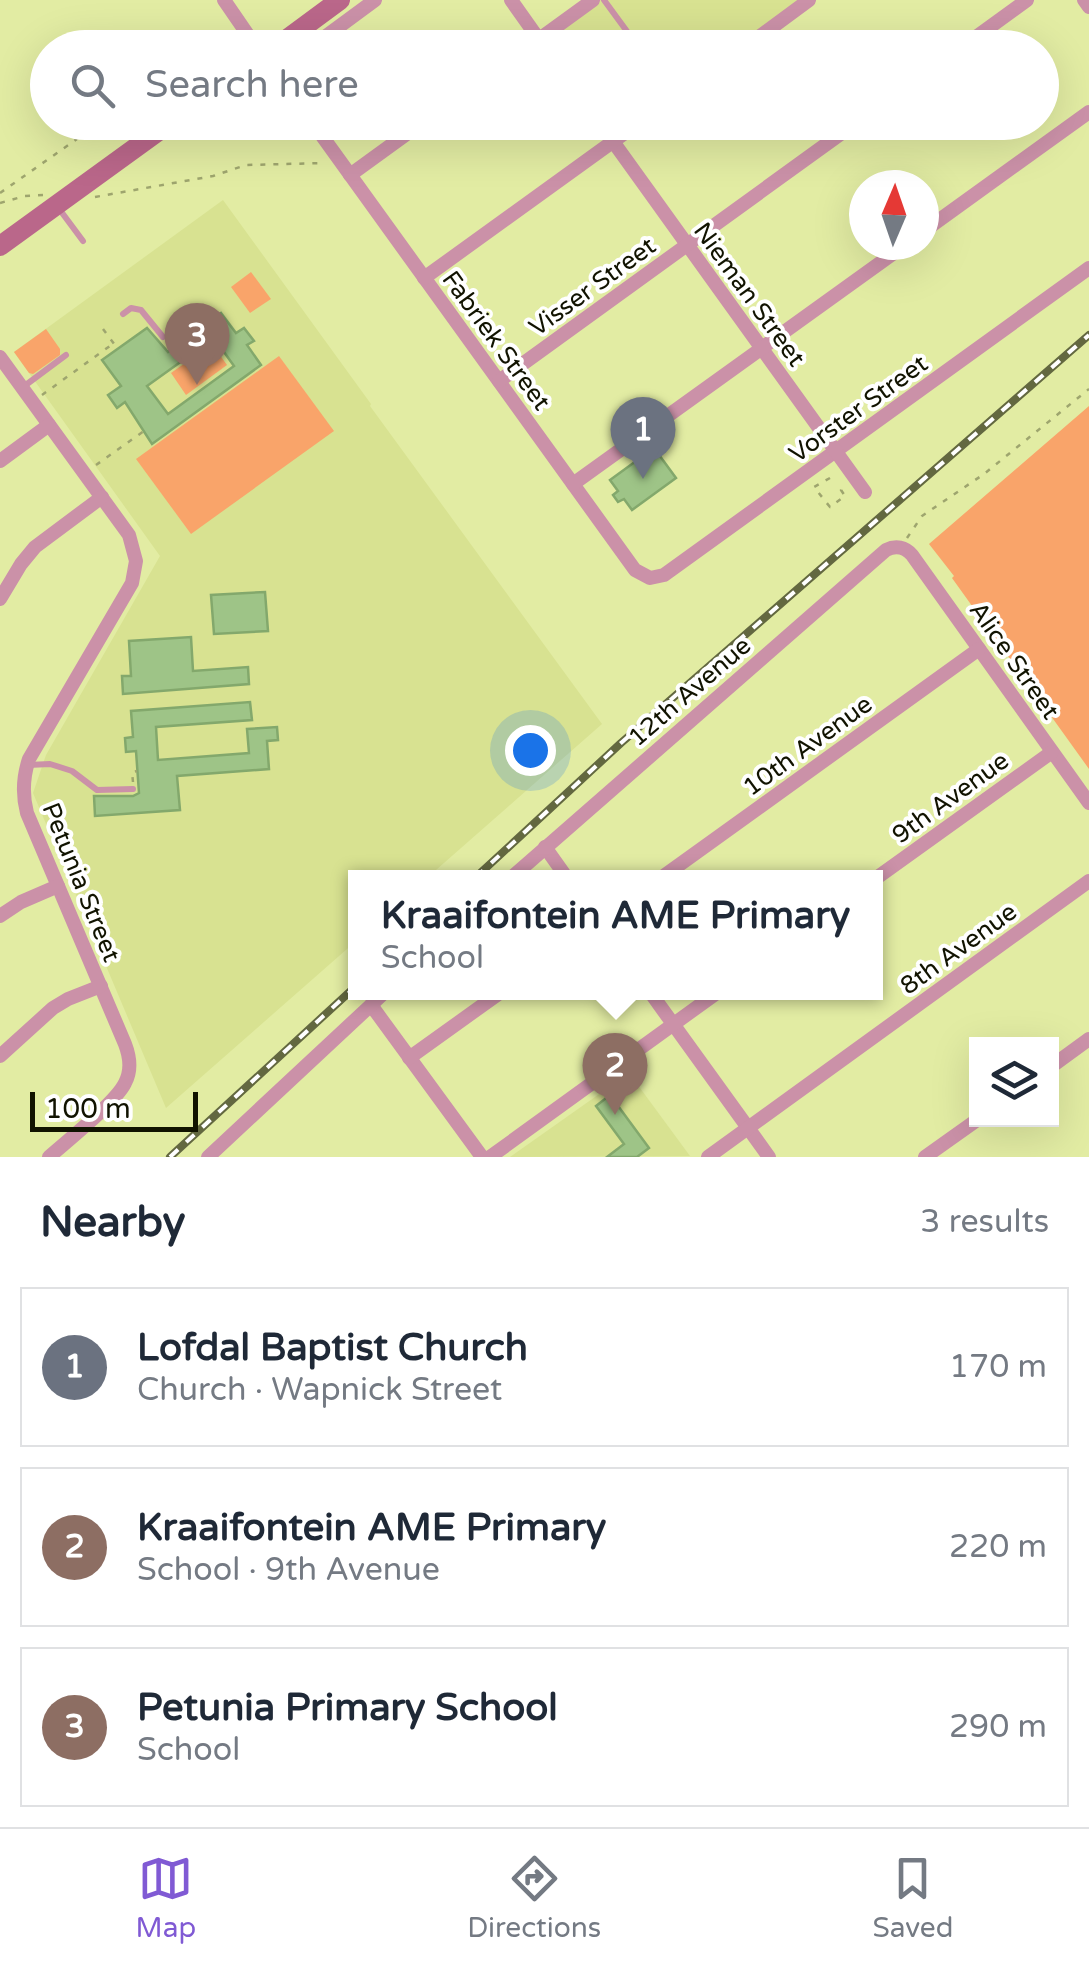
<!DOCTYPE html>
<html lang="en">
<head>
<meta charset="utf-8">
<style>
	body { margin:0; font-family:"Varela Round",sans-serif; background:#f2f2f3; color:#1f2937 }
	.controls { position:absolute; right:30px; bottom:30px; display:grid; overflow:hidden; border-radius:0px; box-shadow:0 10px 40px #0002 }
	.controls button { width:90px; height:90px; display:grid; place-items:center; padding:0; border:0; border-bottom:2px solid #e0e1e3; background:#fff; color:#1f2937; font:50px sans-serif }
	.compass { position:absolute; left:849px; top:170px; width:90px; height:90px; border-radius:50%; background:#fff; box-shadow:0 10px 40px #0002; rotate:2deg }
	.scale { position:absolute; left:30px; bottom:25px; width:168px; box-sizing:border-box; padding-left:10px; border:5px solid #111300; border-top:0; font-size:28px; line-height:35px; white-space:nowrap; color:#111300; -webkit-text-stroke:8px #fff; paint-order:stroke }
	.you { position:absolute; left:530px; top:750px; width:35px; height:35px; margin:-25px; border:8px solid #fff; border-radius:50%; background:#1a73e8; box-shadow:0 0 0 15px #1a73e833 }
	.badge { display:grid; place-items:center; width:65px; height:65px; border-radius:50%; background:#805ad4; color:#fff; font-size:32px; font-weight:700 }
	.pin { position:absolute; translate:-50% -82px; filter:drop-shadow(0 2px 5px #0008) }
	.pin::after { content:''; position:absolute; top:52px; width:35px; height:30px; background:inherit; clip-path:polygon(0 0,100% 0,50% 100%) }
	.popup { position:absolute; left:348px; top:870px; width:535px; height:130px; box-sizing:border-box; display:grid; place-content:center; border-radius:0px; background:#fff; filter:drop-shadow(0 2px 8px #0005); font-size:32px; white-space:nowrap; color:#747a83 }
	.popup b { font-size:38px; color:#1f2937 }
	.popup::after { content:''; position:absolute; left:50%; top:100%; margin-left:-20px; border:20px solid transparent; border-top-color:#fff }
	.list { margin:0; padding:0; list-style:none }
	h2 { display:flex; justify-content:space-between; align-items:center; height:130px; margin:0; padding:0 40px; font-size:42px }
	h2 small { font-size:32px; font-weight:400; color:#747a83 }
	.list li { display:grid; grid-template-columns:65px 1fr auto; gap:30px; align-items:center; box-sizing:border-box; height:160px; margin:0 20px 20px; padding:0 20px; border:2px solid #e0e1e3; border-radius:0px }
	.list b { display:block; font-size:38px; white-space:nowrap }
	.list p { margin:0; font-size:32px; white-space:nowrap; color:#747a83 }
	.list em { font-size:32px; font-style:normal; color:#747a83 }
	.icon { flex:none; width:55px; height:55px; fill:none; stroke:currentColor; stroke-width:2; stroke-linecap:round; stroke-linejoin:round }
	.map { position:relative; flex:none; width:1089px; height:1157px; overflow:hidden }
	.search { position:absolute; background:#fff; box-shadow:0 10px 40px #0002; left:30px; right:30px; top:30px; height:110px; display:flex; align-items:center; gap:25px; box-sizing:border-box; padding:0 35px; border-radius:55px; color:#747a83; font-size:38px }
	.sheet { height:670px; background:#fff }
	nav { display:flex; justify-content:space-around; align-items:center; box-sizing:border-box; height:140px; border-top:2px solid #e0e1e3; background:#fff; font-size:28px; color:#747a83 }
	nav a { display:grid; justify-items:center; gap:5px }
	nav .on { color:#805ad4 }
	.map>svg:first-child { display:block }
</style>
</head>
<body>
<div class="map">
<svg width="1089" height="1157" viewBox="0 0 1089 1157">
	<rect width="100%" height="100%" fill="#e2eca3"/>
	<!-- built -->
	<g fill="#d8e291">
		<polygon points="594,0 798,0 742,47 544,48 539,40"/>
		<polygon points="223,200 371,404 370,406 602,724 428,877 355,878 355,942 166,1108 33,793 46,755 160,556 14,352"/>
		<polygon points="629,1073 690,1156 510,1157"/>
	</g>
	<!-- green -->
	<g fill="#f9a46a">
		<polygon points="251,272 271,299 250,313 231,287"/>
		<polygon points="46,329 60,349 60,355 33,374 29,373 14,352"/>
		<polygon points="212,344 227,365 186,395 171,373"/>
		<polygon points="279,356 334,431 191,534 136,459"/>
		<polygon points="1089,406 1089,769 952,578 954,576 929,544"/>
	</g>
	<!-- building -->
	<g fill="#9ec487" stroke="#83a86c" stroke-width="2.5" fill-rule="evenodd">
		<path d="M221,313L236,333L244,328L254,341L247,345L261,365L152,444L125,402L117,408L108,395L121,386L102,360L147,328L168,352ZM214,338L234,366L168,414L147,386Z"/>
		<polygon points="654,448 676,478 632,510 624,499 618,502 613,495 618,491 610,480"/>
		<polygon points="265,592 268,631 214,634 211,595"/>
		<polygon points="191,637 193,671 248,667 249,684 123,694 122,676 131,676 129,641"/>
		<polygon points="250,702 252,720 156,727 158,760 249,753 247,729 277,727 278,740 267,741 269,769 177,776 180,810 95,816 94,796 133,796 139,793 136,751 126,752 125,738 133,737 131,711"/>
		<polygon points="610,1095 649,1148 637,1157 607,1157 624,1144 596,1106"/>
	</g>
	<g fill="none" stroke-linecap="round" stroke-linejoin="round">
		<!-- path -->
		<g stroke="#9ea56e" stroke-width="2.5" stroke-dasharray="5 8" stroke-linecap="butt">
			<polyline points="0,193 77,139"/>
			<polyline points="95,197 213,176 246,165 324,163"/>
			<polyline points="0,203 25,196 43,195"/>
			<polyline points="103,329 118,349"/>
			<polyline points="42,395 114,343"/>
			<polyline points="96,465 144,431"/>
			<polyline points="830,478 814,487 830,507 845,496 841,490 846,484"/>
			<polyline points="907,538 922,516 984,474 1089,389"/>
			<polyline points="133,782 132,772 137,771"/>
		</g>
		<!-- lane -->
		<g stroke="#cb91a8" stroke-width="6">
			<polyline points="604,0 637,45"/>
			<polyline points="57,206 83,241"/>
			<polyline points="123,314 131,308 141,310 163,337"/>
			<polyline points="23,387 66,355"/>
			<polyline points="28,765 50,764 72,771 97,790 133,789"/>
		</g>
		<!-- street -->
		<g stroke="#cb91a8" stroke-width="14">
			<polyline points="224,0 257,48"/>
			<polyline points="511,0 545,48"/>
			<polyline points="1084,0 1089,7"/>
			<polyline points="310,48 375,0"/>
			<polyline points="527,48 593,0"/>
			<polyline points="744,48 809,0"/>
			<polyline points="961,48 1027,0"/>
			<polyline points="312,122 635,570 650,578 664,575 1089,268"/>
			<polyline points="599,122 865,492"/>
			<polyline points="350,175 423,122"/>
			<polyline points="924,231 1089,112"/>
			<polyline points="424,278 640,122"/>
			<path d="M0,357L129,535L136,561L132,583L29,759C23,777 22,794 27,813L125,1044C130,1057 132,1070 125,1083C116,1102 67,1141 49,1157"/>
			<polyline points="499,381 857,122"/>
			<polyline points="0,461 49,425"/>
			<polyline points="573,484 905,245"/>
			<polyline points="0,599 21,564 35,547 102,497"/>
			<polyline points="545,847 567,878"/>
			<path d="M511,878L886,550C896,545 905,547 912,555L1089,803"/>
			<polyline points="661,878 979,649"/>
			<polyline points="875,879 1052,752"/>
			<polyline points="0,916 21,902 58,886"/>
			<polyline points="650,992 769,1157"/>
			<polyline points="371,1005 482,1157"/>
			<polyline points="0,1056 53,1008 68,999 101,986"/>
			<polyline points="409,1058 501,992"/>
			<polyline points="1052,1066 1089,1039"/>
			<polyline points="208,1157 385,992"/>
			<polyline points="490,1157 718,992"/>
			<polyline points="708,1157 1089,881"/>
			<polyline points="925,1157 977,1120"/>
		</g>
		<!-- secondary -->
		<g stroke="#ba678a" stroke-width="20">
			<polyline points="275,48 340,0"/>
			<polyline points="0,246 171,122"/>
		</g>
		<defs>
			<g id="rail">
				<polyline points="475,878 621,743 1089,335"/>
				<polyline points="170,1157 355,987"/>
			</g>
		</defs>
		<!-- rail casing -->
		<use href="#rail" stroke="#636840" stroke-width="8"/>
		<!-- rail -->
		<use href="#rail" stroke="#fff" stroke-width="4" stroke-dasharray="11" stroke-linecap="butt"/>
	</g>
	<g text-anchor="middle" stroke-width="8" stroke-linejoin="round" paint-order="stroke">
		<!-- street labels -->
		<g font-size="25" fill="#111300" stroke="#fff">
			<text transform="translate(592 286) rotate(-36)" y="9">Visser Street</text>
			<text transform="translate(750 294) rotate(54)" y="9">Nieman Street</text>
			<text transform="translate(497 340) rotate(54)" y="9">Fabriek Street</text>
			<text transform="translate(858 408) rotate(-36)" y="9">Vorster Street</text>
			<text transform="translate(1015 660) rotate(55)" y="9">Alice Street</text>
			<text transform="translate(689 691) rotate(-41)" y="9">12th Avenue</text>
			<text transform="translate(807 745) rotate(-36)" y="9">10th Avenue</text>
			<text transform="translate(950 797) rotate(-36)" y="9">9th Avenue</text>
			<text transform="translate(82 882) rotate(68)" y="9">Petunia Street</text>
			<text transform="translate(958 948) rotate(-36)" y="9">8th Avenue</text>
		</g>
	</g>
</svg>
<div class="controls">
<button><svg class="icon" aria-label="layers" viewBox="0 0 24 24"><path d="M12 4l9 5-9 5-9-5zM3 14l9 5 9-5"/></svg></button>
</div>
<svg class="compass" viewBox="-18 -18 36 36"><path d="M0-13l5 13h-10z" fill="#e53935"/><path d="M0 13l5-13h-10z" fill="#747a83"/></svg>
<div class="scale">100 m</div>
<div class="you"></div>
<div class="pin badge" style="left:643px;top:479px;background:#6b7280">1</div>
<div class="pin badge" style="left:615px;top:1115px;background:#8d6e63">2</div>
<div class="popup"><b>Kraaifontein AME Primary</b>School</div>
<div class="pin badge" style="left:197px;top:385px;background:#8d6e63">3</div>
<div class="search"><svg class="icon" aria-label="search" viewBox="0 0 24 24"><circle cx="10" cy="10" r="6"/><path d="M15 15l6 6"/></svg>Search here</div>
</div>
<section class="sheet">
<h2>Nearby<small>3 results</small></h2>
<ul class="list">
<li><span class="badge" style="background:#6b7280">1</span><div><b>Lofdal Baptist Church</b><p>Church · Wapnick Street</p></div><em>170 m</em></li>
<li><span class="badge" style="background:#8d6e63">2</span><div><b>Kraaifontein AME Primary</b><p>School · 9th Avenue</p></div><em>220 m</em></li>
<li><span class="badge" style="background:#8d6e63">3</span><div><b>Petunia Primary School</b><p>School</p></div><em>290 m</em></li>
</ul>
</section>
<nav>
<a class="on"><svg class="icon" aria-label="map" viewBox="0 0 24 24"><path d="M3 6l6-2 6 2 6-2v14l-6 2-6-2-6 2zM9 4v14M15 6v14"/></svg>Map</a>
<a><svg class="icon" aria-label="directions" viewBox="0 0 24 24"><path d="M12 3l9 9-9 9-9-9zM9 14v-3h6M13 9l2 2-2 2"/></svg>Directions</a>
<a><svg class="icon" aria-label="saved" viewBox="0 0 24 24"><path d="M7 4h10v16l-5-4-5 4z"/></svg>Saved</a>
</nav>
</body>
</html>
